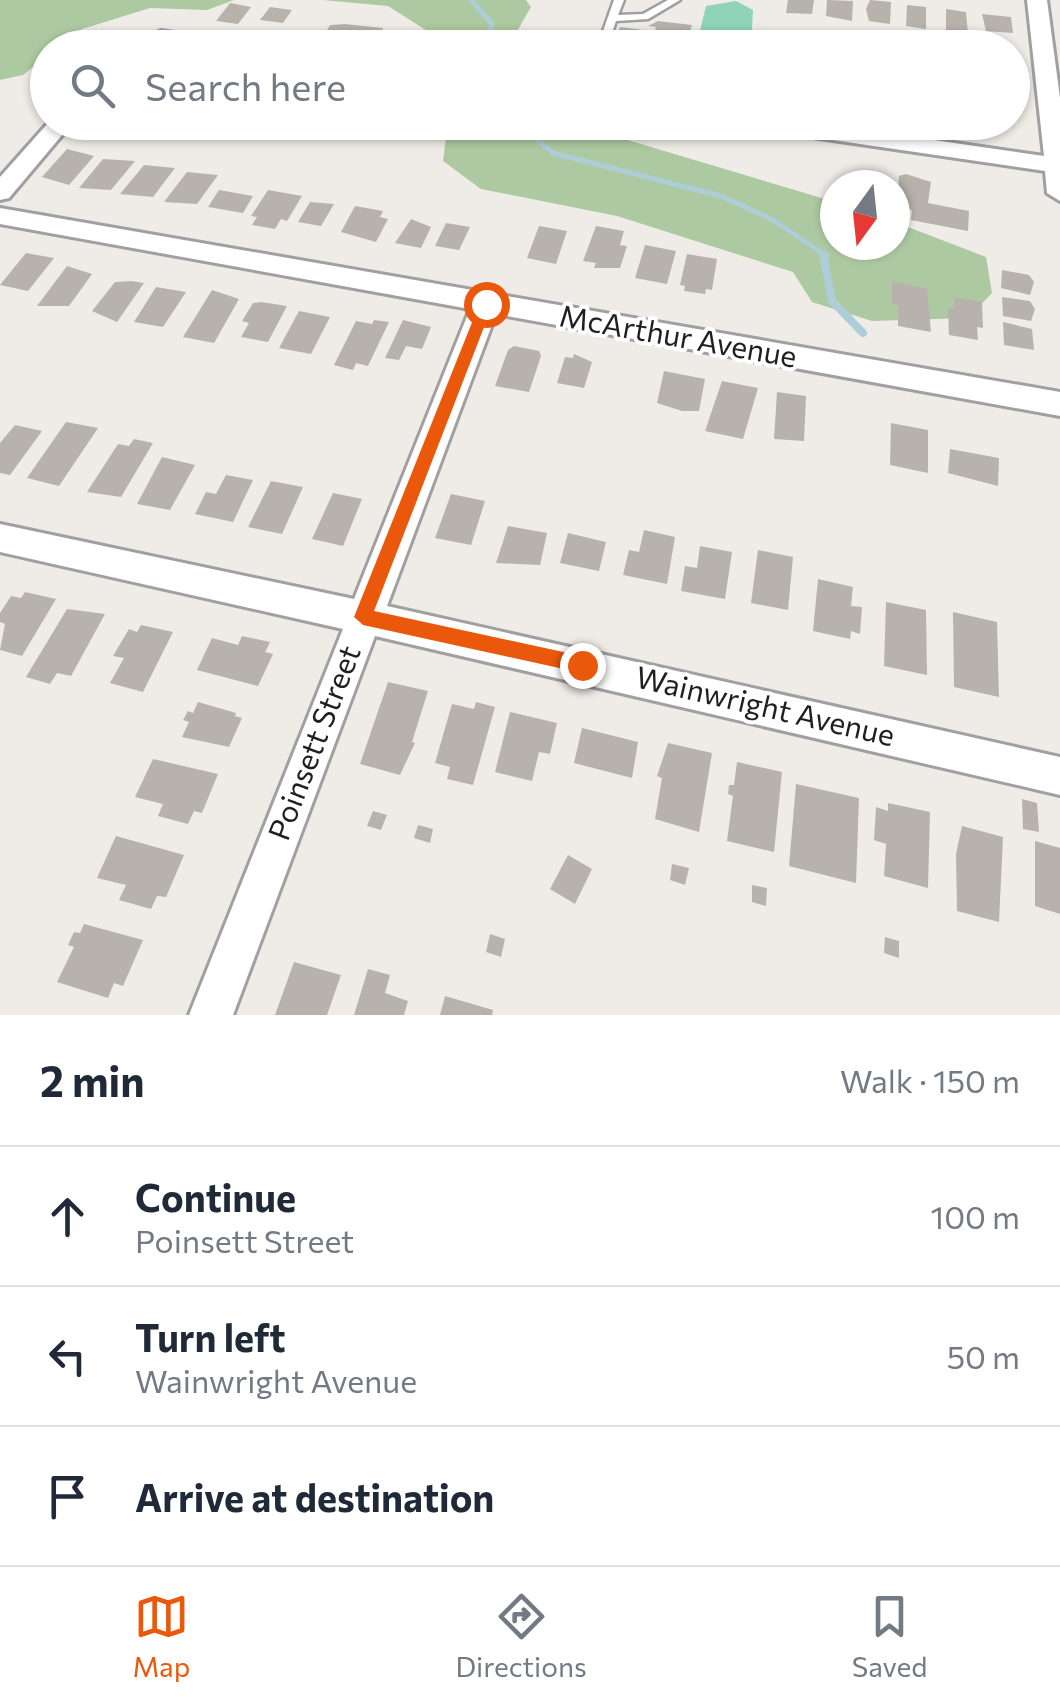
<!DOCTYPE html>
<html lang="en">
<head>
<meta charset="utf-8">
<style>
	body { margin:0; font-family:Commissioner,sans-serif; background:#f6f6f7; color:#1f2937 }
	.compass { position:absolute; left:820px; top:170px; width:90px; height:90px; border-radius:50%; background:#fff; box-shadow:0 2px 8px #0004; rotate:195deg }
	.stop { position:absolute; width:30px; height:30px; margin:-22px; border:8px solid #ea580c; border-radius:50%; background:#fff }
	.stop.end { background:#ea580c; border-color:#fff; box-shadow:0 2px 10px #0008 }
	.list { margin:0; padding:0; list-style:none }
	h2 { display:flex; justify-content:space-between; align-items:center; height:130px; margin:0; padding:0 40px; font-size:42px }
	h2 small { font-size:32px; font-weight:400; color:#747a83 }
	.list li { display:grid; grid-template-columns:65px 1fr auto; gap:30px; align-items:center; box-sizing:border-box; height:140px; padding:0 40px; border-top:2px solid #e0e1e3 }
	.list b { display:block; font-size:38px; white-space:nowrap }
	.list p { margin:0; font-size:32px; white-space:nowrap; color:#747a83 }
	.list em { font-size:32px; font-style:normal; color:#747a83 }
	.icon { flex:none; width:55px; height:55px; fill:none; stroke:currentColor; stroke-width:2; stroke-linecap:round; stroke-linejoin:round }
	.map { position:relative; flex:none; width:1060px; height:1015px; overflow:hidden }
	.search { position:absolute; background:#fff; box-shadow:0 2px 8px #0004; left:30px; right:30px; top:30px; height:110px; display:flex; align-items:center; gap:25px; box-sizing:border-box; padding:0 35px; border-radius:55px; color:#747a83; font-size:38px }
	.sheet { height:550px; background:#fff }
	nav { display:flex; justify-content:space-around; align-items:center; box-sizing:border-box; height:140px; border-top:2px solid #e0e1e3; background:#fff; font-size:28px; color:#747a83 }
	nav a { display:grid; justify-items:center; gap:5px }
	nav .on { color:#ea580c }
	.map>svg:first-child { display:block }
</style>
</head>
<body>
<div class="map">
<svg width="1060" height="1015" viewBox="0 0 1060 1015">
	<rect width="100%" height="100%" fill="#efece7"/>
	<!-- forest -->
	<g fill="#adc9a1">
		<polygon points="0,0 234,0 207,10 150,8 82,29 58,47 48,48 47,56 23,75 0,80"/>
		<polygon points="323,0 526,0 531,7 508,47 436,48 432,34 388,6"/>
		<polygon points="448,123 586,123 621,138 835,202 835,245 895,245 895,222 986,257 992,293 968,318 872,321 812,302 793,272 617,216 481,189 443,161"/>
	</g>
	<!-- pitch -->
	<polygon fill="#8fd4b9" points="736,1 753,10 751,47 696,47 706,6"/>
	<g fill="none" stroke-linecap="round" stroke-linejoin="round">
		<!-- stream-far1 -->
		<g stroke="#adced7" stroke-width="5">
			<polyline points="471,0 492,24 487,48"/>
			<polyline points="517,122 553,153 721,196 773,220 827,256"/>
		</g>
		<!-- stream -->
		<polyline stroke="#adced7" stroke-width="8" points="823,254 832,301 863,333"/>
	</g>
	<!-- building -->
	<g fill="#b8b2ad">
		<polygon points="788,0 814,0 812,14 786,13"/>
		<polygon points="827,0 853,1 852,21 826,16"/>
		<polygon points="870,0 891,2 890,24 869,21 866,9"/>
		<polygon points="230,3 251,7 238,24 216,21"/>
		<polygon points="907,5 926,7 926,29 906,26"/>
		<polygon points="270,7 292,10 283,23 260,20"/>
		<polygon points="946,9 966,12 968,34 946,31"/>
		<polygon points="982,14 1011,17 1013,33 986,31"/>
		<polygon points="658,21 692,25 685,48 649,48 656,27 648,26"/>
		<polygon points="345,24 383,28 377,40 366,41 326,32 330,25"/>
		<polygon points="620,27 637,29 648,31 640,45 615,40"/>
		<polygon points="67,149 94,156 69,185 42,177"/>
		<polygon points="103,159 135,161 111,190 79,188"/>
		<polygon points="144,165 175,168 153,197 120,194"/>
		<polygon points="187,172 218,175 197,204 164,202"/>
		<polygon points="906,174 931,182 928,203 969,211 968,231 911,220 912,210 897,207 899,176"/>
		<polygon points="219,190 253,196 243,213 208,207"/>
		<polygon points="268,190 302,196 287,221 281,219 275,229 252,225 257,217 251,216"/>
		<polygon points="310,202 334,204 321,226 298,222"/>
		<polygon points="355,206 383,211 380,217 388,219 376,242 341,232"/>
		<polygon points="411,219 431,227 421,248 395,243"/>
		<polygon points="446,223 470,227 459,250 435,246"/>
		<polygon points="539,226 567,231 556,264 527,258"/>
		<polygon points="596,226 624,231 620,245 627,246 620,268 594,268 596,263 583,261"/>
		<polygon points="645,245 676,251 667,284 635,278"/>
		<polygon points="26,253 54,258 28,291 0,285"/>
		<polygon points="687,254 717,259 712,290 706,289 705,294 684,291 685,286 680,285"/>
		<polygon points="67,266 92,274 69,306 37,306"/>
		<polygon points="1002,270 1029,275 1034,282 1030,295 1001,288"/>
		<polygon points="131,281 144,283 117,322 92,311 115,282"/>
		<polygon points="892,281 927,289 931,332 898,326 898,305 892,304"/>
		<polygon points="156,287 186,292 163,327 134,322"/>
		<polygon points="212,290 239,299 214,343 183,337"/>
		<polygon points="954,297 982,302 983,328 977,327 978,340 949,335 948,308 954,309"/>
		<polygon points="1002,297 1030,301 1035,309 1031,321 1003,316"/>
		<polygon points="261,302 287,306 268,342 241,337 249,323 242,321 253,303"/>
		<polygon points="299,311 330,317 311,354 279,348"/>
		<polygon points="374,320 389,322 368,366 356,363 353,370 334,365 356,321 372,324"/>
		<polygon points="403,320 431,327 422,349 406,346 399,360 385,358"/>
		<polygon points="1003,322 1032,329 1034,350 1004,345"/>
		<polygon points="514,346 539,351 541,356 529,392 495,386 508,350"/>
		<polygon points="574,354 592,362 584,388 557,383 565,357 573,358"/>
		<polygon points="664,371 705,379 699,411 682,411 657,403"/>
		<polygon points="722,381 758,388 743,439 705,431"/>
		<polygon points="777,392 806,396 804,441 774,439"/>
		<polygon points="66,422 98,428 59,486 27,478"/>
		<polygon points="891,423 928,430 928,473 890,465"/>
		<polygon points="15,425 42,431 10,475 0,473 0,443"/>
		<polygon points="134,439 153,443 121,497 87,492 118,444 129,446"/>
		<polygon points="950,449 999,458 998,486 948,473"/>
		<polygon points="162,457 195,465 170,510 137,504"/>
		<polygon points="226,475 253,480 233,522 195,514 206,492 216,494"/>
		<polygon points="271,481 303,487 282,534 248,527"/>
		<polygon points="333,493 362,499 343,546 312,539"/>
		<polygon points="451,494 485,501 471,545 435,538"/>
		<polygon points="508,526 547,533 540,565 496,563"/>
		<polygon points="644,530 675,537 667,584 623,575 629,550 639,552"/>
		<polygon points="568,533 606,542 599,571 560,563"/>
		<polygon points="700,546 732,552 725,599 681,591 685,566 697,568"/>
		<polygon points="758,550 793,557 788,610 751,603"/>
		<polygon points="818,579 853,587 851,606 862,607 860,634 851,631 850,639 813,631"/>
		<polygon points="25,592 56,599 22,656 0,650 5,624 0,622 0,613 11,596 21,598"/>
		<polygon points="886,602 926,610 927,675 884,666"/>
		<polygon points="67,609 105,614 71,676 57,673 50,684 26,677"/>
		<polygon points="953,612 997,622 999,697 954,687"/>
		<polygon points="141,625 173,632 143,692 110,683 124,658 113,656 129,629 137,632"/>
		<polygon points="242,636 270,642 265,652 273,654 258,686 197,670 212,638 238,645"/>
		<polygon points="388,682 428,691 412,742 415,743 400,775 360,764"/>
		<polygon points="198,702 236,713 235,716 242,718 229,747 182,737 189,722 183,720 188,711 193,713"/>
		<polygon points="476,702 495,707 473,785 447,779 450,767 435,763 452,704 474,709"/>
		<polygon points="510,712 557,723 550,754 539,752 532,781 495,772"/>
		<polygon points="582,728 638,742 632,778 574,763"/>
		<polygon points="668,743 712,753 699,832 655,819 662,778 657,776"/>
		<polygon points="153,759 218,774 202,813 194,811 188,824 158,816 163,804 135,797"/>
		<polygon points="737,762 782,772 774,852 727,841 733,796 728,794 729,785 734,785"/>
		<polygon points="796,784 859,798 856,883 789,866"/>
		<polygon points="1022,799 1037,803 1039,832 1023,829"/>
		<polygon points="888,803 930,812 928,888 884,876 886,844 874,840 876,807 888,811"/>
		<polygon points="373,811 387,815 381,830 367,826"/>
		<polygon points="418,825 433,829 430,843 414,838"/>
		<polygon points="962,826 1003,837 999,922 957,911 956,854"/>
		<polygon points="116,836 184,855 166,897 157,896 151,909 119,900 126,885 97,878"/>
		<polygon points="1035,841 1060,848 1060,914 1035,906"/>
		<polygon points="568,855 592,869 575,904 550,889"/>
		<polygon points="672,864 689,868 685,885 670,880"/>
		<polygon points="752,885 767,888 766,906 752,902"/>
		<polygon points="84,924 143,940 123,986 114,983 108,998 57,982 74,947 68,945 74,932 80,933"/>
		<polygon points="490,934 505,939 501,957 486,952"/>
		<polygon points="885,937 899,941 899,958 884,953"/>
		<polygon points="294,962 341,975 327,1015 275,1015"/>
		<polygon points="368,969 390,975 385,993 408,1001 404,1015 354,1015"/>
		<polygon points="445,996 493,1010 492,1015 440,1015"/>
	</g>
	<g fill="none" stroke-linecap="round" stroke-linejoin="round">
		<defs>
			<polygon id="lane" points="614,0 624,0 618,15 643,14 668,0 680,0 648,19 616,21 607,48 597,48"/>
			<g id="street">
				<polygon points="1027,0 1047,0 1060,98 1060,201 1047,193 1045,171 771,131 759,124 810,122 1044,156"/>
				<polygon points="161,31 236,42 246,48 162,44 119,48"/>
				<polygon points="49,122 73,122 9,198 0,200 0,177"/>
				<polygon points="0,208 1060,392 1060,416 496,314 387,606 1060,757 1060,795 375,636 233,1015 189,1015 343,629 0,552 0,524 354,599 470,309 0,224"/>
			</g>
		</defs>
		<!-- lane casing -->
		<use href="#lane" stroke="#a0a0a0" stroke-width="5"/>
		<!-- street casing -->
		<use href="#street" stroke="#a0a0a0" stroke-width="6"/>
		<!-- lane -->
		<use href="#lane" fill="#fff" fill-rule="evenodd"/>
		<!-- street -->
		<use href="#street" fill="#fff" fill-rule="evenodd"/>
	</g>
	<!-- route -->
	<polygon fill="#ea580c" points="481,300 493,304 374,611 582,656 591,665 582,673 363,625 354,617"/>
	<g text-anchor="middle" stroke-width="8" stroke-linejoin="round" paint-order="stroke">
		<!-- street labels -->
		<g font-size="30" fill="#1f1f1f" stroke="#fff">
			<text transform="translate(678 337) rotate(10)" y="10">McArthur Avenue</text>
			<text transform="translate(765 707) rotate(13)" y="10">Wainwright Avenue</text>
			<text transform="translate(315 743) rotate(-69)" y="10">Poinsett Street</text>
		</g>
	</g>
</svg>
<svg class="compass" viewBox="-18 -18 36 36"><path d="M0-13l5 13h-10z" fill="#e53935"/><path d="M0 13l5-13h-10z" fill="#747a83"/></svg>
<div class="stop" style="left:486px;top:304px"></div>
<div class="stop end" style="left:582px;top:665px"></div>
<div class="search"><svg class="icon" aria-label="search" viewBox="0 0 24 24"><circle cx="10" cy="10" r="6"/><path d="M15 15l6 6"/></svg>Search here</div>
</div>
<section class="sheet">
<h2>2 min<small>Walk · 150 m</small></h2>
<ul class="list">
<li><svg class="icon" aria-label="ahead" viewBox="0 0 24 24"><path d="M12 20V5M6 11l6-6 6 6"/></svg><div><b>Continue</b><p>Poinsett Street</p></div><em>100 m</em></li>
<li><svg class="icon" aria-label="left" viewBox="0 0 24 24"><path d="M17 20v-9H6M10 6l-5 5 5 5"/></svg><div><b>Turn left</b><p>Wainwright Avenue</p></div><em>50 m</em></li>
<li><svg class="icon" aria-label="arrive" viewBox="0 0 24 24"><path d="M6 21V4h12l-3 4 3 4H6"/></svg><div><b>Arrive at destination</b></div></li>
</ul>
</section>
<nav>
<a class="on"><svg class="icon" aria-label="map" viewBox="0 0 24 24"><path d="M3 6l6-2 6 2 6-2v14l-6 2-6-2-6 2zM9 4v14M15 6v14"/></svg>Map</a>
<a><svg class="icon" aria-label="directions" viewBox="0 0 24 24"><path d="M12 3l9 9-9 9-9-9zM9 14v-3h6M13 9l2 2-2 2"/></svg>Directions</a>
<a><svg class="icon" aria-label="saved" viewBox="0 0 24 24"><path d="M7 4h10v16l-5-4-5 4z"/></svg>Saved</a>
</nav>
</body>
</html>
